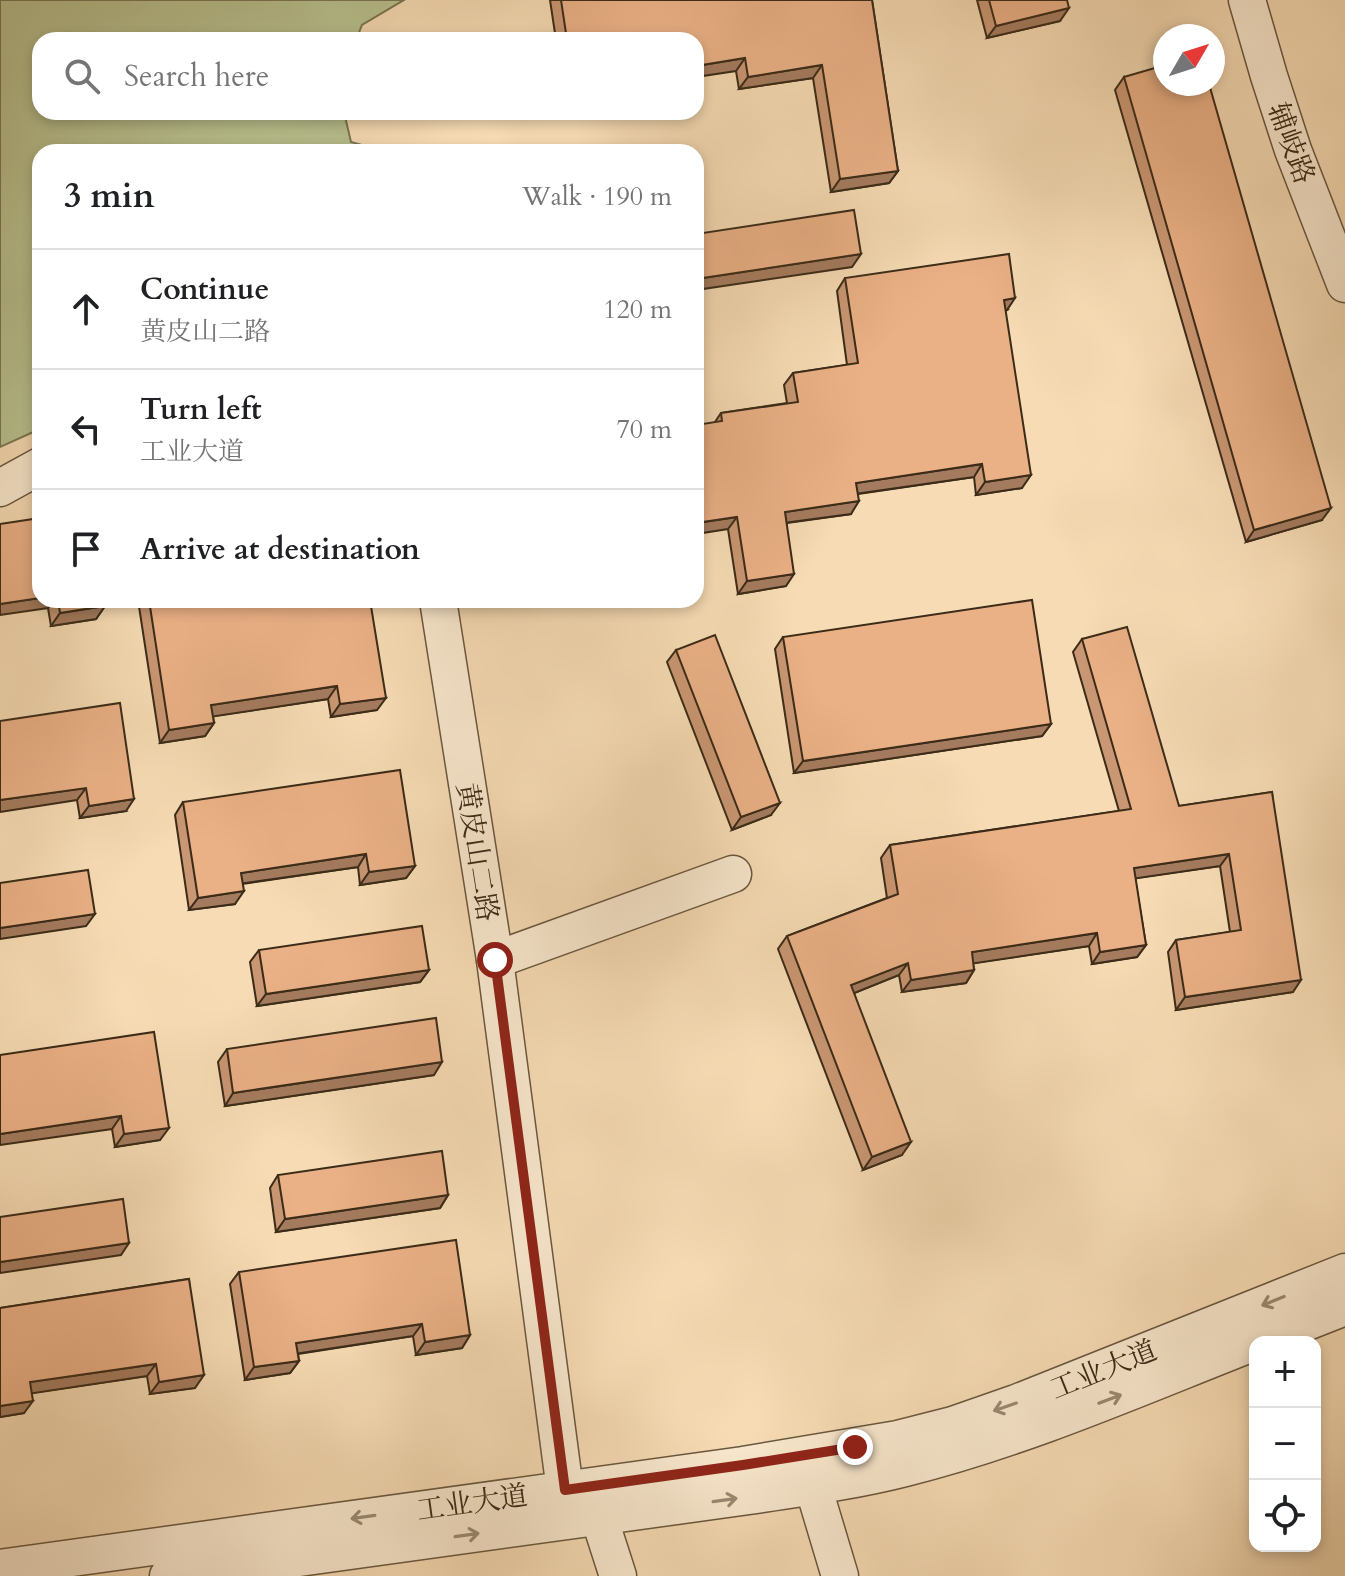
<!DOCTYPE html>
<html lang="en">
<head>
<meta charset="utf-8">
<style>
	body { margin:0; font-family:Cardo,"Noto Serif SC",serif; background:#f2f2f2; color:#202124 }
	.controls { position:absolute; right:24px; bottom:24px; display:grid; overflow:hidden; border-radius:16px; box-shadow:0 4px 12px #0003 }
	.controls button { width:72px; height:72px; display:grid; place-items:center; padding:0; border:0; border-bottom:2px solid #e0e0e0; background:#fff; color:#202124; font:40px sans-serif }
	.compass { position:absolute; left:1153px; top:24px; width:72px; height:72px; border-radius:50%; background:#fff; box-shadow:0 4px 12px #0003; rotate:51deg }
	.stop { position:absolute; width:24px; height:24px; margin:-18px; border:6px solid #8f2418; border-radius:50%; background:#fff }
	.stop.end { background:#8f2418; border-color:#fff; box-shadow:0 2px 8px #0008 }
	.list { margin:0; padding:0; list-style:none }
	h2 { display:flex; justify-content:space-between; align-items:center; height:104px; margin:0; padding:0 32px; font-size:34px }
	h2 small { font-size:26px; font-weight:400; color:#757577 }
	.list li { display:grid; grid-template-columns:52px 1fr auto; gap:24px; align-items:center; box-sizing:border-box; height:120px; padding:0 32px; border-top:2px solid #e0e0e0 }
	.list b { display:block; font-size:30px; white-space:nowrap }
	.list p { margin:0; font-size:26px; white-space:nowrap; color:#757577 }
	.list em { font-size:26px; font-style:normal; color:#757577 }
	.icon { flex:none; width:44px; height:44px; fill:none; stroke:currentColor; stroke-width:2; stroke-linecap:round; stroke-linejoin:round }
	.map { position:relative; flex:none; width:1345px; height:1576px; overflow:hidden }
	.search { position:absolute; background:#fff; box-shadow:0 4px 12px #0003; left:32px; top:32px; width:672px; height:88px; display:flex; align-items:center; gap:20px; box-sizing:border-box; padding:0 28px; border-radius:24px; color:#757577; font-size:30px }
	.panel { position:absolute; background:#fff; box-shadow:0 4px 12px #0003; left:32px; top:144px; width:672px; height:464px; border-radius:24px }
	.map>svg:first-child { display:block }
</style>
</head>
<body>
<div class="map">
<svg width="1345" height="1576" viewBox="0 0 1345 1576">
	<rect width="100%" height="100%" fill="#f6dbb4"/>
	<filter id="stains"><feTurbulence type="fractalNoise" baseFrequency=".0025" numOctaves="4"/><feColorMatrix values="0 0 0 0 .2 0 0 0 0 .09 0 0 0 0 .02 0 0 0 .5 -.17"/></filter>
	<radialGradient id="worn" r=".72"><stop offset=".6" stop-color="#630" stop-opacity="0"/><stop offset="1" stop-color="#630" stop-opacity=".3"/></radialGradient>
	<!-- green -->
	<polygon fill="#b8c190" stroke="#7a7654" stroke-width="2" points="0,0 404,0 362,25 356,40 40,40 40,112 344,112 351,142 387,152 40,152 40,429 0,447"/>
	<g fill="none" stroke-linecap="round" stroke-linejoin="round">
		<defs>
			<g id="minor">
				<polyline points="1247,0 1269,76 1293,150 1345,284"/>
				<polyline points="0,488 40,466"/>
				<polyline points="438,600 495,960 565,1490 599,1517 618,1576"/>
				<polyline points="495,960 733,874"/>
				<polyline points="1256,1342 1345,1307"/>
				<polyline points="811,1465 813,1486 840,1576"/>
				<polyline points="0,1568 743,1465 898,1439 953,1425 1016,1403 1345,1272"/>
				<path d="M168,1576L749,1496C801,1488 854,1481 905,1468C1025,1438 1140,1387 1255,1342"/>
			</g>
		</defs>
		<!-- minor casing -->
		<use href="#minor" stroke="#6a573f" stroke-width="39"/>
		<!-- minor -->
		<use href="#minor" stroke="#f9e8ce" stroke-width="36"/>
	</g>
	<!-- wall -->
	<g fill="#c99773" stroke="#3b2b18" stroke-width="2">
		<polygon points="550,0 872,0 898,171 889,183 831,192 813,78 739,89 736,71 696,40 556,40"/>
		<polygon points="977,0 1067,0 1060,21 987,38"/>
		<polygon points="1124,77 1322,520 1246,542 1115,90"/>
		<polygon points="845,278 1007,310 1005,311 1022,488 976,495 974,477 858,494 851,514 787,523 786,586 738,594 728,529 715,422 721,413 787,403 784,385 793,373 847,365 837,291"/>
		<polygon points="40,600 104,600 105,606 96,619 51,626 48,608"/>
		<polygon points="138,600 370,600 377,710 331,717 328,699 213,716 214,723 205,736 160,743"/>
		<polygon points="783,637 1051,724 1042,736 794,773 775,649"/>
		<polygon points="1082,639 1179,806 1272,792 1293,992 1176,1010 1168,952 1176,940 1230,932 1220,866 1135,878 1146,945 1137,957 1092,964 1089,946 973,963 974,970 966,983 902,992 899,975 854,993 902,1155 863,1170 778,949 787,936 887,898 881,858 890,845 1119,811 1073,652"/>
		<polygon points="676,650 771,815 732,830 667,662"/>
		<polygon points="0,721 126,811 80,818 77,800"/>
		<polygon points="183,802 415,866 406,878 360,885 358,867 242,884 235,904 189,910 175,815"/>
		<polygon points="259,950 429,970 420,982 257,1006 250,962"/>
		<polygon points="154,1032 160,1140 115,1147 112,1129"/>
		<polygon points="227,1049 434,1075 225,1106 218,1062"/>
		<polygon points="278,1175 448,1195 440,1208 276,1232 270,1188"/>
		<polygon points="239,1272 470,1335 462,1348 416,1355 413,1336 298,1354 299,1361 290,1373 245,1380 230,1284"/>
		<polygon points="189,1279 195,1388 150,1394 147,1376 31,1393 24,1413 0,1417 0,1308"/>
	</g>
	<!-- shaded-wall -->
	<g fill="#a47b5e" stroke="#3b2b18" stroke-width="2">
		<polygon points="1069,8 1060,21 987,38 996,26"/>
		<polygon points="745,58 736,71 696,77 696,66"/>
		<polygon points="822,65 813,78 739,89 748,77"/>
		<polygon points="898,171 889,183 831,192 840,179"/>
		<polygon points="861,254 852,267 696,290 696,279"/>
		<polygon points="1015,298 1007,310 995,312 1004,300"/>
		<polygon points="982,464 974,477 848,495 856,483"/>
		<polygon points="1031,475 1022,488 976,495 985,482"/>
		<polygon points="859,501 851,514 776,524 785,512"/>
		<polygon points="1331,508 1322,520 1246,542 1254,530"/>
		<polygon points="737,517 728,529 696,534 696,523"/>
		<polygon points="794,574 786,586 738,594 747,581"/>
		<polygon points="40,598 40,600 54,600 48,608 0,615 0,604"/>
		<polygon points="105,606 96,619 51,626 60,613"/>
		<polygon points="337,686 328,699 203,718 211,705"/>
		<polygon points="386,698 377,710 331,717 340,704"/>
		<polygon points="214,723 205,736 160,743 169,730"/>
		<polygon points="1051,724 1042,736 794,773 803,761"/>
		<polygon points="86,788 77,800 0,812 0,800"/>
		<polygon points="134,799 126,811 80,818 89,806"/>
		<polygon points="780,803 771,815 732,830 741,817"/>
		<polygon points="366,854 358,867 232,885 241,873"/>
		<polygon points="1229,854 1220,866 1125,880 1134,868"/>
		<polygon points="415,866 406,878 360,885 369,872"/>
		<polygon points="244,891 235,904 189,910 198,898"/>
		<polygon points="95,914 86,926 0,939 0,928"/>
		<polygon points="1097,933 1089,946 963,965 972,952"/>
		<polygon points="1146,945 1137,957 1092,964 1100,952"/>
		<polygon points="908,963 899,975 842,998 851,985"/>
		<polygon points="429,970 420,982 257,1006 266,994"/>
		<polygon points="974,970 966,983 902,992 911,980"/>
		<polygon points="1301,980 1293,992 1176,1010 1185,997"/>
		<polygon points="442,1062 434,1075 225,1106 233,1093"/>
		<polygon points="121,1116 112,1129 0,1145 0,1134"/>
		<polygon points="169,1128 160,1140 115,1147 124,1134"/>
		<polygon points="911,1142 902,1155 863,1170 872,1157"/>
		<polygon points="448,1195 440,1208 276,1232 285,1219"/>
		<polygon points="129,1243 121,1255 0,1273 0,1262"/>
		<polygon points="422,1324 413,1336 288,1355 296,1343"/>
		<polygon points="470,1335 462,1348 416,1355 425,1342"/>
		<polygon points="299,1361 290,1373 245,1380 254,1367"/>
		<polygon points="156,1364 147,1376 21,1395 30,1382"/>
		<polygon points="204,1375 195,1388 150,1394 159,1382"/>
		<polygon points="33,1401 24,1413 0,1417 0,1406"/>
	</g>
	<!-- building -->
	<g fill="#eab086" stroke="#3b2b18" stroke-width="2">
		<polygon points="561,0 872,0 898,171 840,179 822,65 748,77 745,58 696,66 696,40 567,40"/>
		<polygon points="989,0 1067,0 1069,8 996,26"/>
		<polygon points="1165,65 1165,84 1209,84 1331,508 1254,530 1124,77"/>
		<polygon points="854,210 861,254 696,279 696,234"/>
		<polygon points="1009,254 1015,298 1004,300 1031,475 985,482 982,464 856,483 859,501 785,512 794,574 747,581 737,517 696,523 696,425 722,421 721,413 798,402 793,373 858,363 845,278"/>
		<polygon points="40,518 40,598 0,604 0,524"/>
		<polygon points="58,600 104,600 105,606 60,613"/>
		<polygon points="149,600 370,600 386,698 340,704 337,686 211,705 214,723 169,730"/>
		<polygon points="1032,600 1051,724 803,761 783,637"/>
		<polygon points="1127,627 1179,806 1272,792 1301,980 1185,997 1176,940 1241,930 1229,854 1134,868 1146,945 1100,952 1097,933 972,952 974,970 911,980 908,963 851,985 911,1142 872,1157 787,936 898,894 890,845 1131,809 1082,639"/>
		<polygon points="715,635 780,803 741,817 676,650"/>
		<polygon points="120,703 134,799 89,806 86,788 0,800 0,721"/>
		<polygon points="400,770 415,866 369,872 366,854 241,873 244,891 198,898 183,802"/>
		<polygon points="88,870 95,914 0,928 0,883"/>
		<polygon points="422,926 429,970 266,994 259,950"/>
		<polygon points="436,1018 442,1062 233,1093 227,1049"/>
		<polygon points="154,1032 169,1128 124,1134 121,1116 0,1134 0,1055"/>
		<polygon points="442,1151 448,1195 285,1219 278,1175"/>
		<polygon points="123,1199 129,1243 0,1262 0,1217"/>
		<polygon points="456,1240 470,1335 425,1342 422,1324 296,1343 299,1361 254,1367 239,1272"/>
		<polygon points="189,1279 204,1375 159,1382 156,1364 30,1382 33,1401 0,1406 0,1308"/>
	</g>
	<!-- one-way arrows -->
	<defs><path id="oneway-shaft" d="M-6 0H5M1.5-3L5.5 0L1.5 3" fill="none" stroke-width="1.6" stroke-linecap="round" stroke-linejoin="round" transform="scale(2)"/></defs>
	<g stroke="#9a8a73">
		<use href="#oneway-shaft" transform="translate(1273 1301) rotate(158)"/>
		<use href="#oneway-shaft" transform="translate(1110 1399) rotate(-21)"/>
		<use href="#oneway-shaft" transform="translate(1005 1407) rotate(161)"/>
		<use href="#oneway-shaft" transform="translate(725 1500) rotate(-8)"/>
		<use href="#oneway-shaft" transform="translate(363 1517) rotate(172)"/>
		<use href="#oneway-shaft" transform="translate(467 1535) rotate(-8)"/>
	</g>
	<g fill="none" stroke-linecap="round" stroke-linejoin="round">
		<!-- route -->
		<polyline stroke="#8f2418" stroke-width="10" points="495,960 565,1490 743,1465 855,1447"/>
	</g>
	<g text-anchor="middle" stroke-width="6" stroke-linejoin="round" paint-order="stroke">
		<!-- street labels -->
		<g font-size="28" fill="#3b2b18" stroke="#f9e8ce">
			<text transform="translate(1292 143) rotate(70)" y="10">辅岐路</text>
			<text transform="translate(478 852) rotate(81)" y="10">黄皮山二路</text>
			<text transform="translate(1103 1369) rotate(-22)" y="10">工业大道</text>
			<text transform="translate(472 1502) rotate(-8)" y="10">工业大道</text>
		</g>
	</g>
	<rect width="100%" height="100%" filter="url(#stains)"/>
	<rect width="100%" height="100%" fill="url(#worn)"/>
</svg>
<div class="controls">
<button>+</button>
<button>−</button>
<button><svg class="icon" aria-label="locate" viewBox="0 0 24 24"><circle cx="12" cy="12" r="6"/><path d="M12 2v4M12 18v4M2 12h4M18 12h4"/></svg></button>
</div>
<svg class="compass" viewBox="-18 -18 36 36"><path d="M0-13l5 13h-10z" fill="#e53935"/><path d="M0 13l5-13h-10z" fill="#757577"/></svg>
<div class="stop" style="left:495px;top:960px"></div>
<div class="stop end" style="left:855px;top:1447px"></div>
<div class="search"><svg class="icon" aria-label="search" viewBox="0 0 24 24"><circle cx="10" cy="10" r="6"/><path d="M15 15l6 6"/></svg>Search here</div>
<section class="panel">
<h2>3 min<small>Walk · 190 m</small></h2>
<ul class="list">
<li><svg class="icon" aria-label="ahead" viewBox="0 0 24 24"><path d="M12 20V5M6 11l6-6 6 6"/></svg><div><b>Continue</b><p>黄皮山二路</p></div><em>120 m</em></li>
<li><svg class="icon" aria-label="left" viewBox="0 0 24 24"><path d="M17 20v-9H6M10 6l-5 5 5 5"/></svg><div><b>Turn left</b><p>工业大道</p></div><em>70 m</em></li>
<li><svg class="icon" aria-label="arrive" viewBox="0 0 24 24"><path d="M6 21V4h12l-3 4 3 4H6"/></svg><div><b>Arrive at destination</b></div></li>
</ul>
</section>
</div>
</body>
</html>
